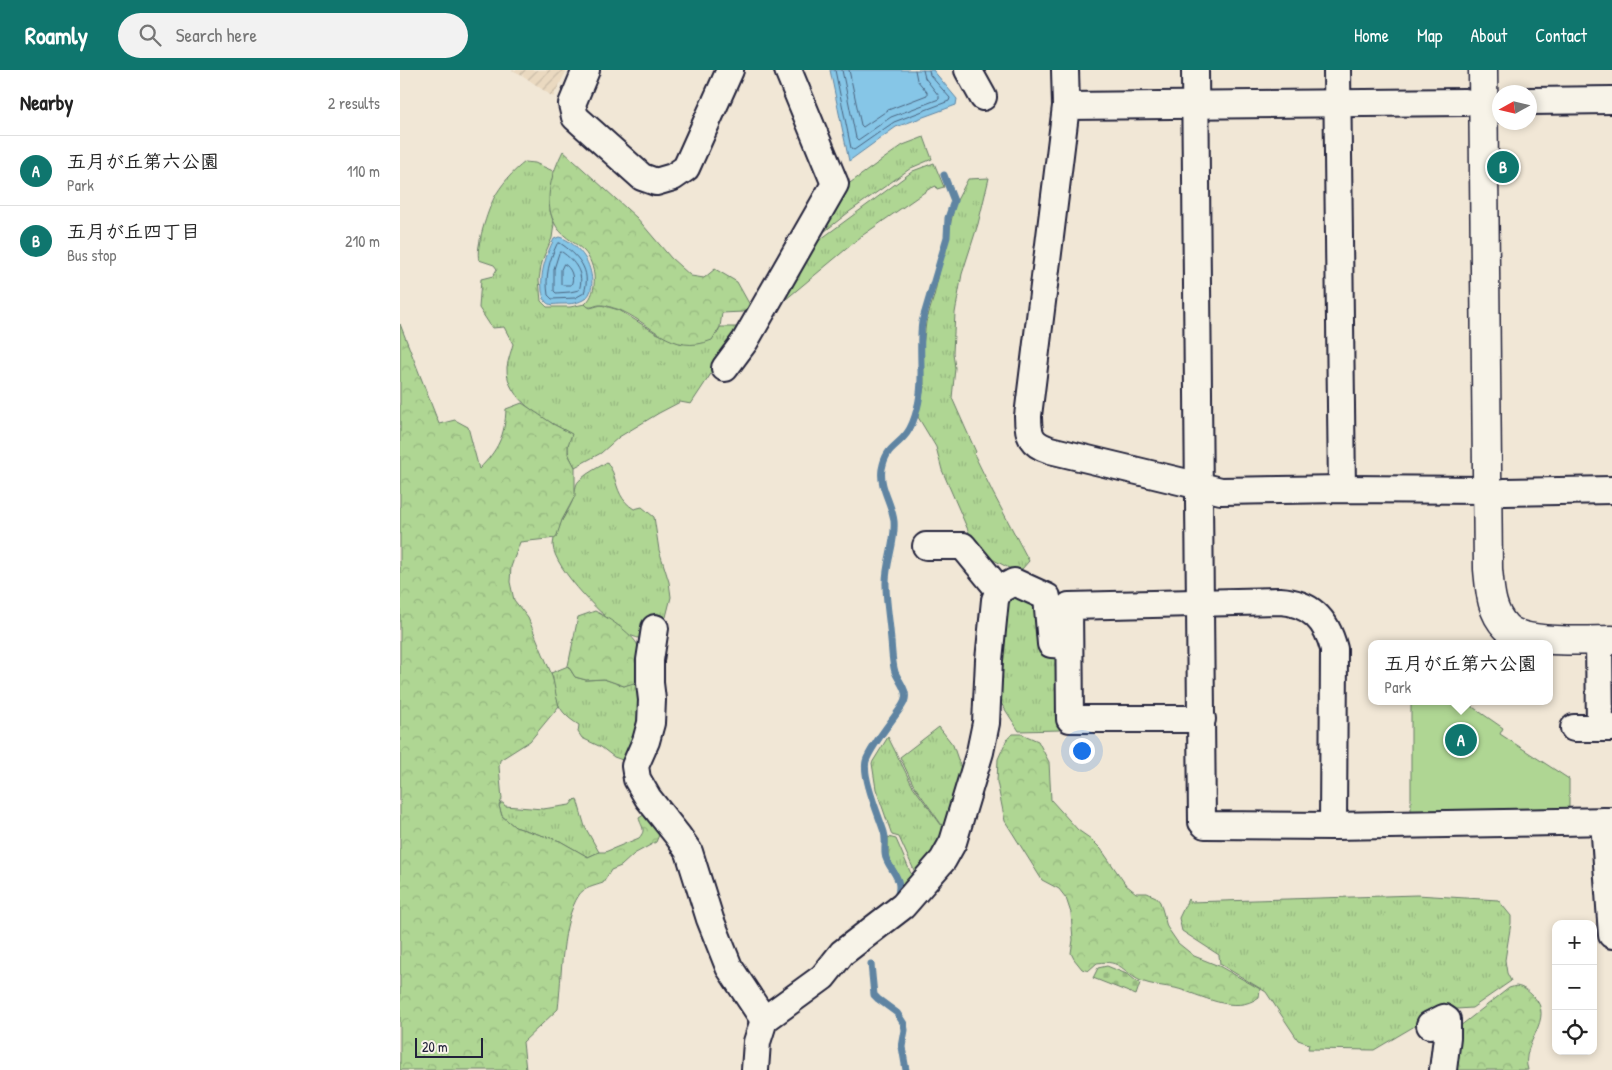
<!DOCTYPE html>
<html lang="en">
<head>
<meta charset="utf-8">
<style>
	body { margin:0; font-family:"Patrick Hand","Klee One",sans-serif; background:#f2f2f2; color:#222 }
	.controls { position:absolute; right:15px; bottom:15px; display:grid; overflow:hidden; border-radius:10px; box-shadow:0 2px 8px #0003 }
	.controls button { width:45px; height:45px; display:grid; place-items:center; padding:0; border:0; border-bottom:1px solid #e0e0e0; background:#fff; color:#222; font:25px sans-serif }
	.compass { position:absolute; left:1092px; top:15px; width:45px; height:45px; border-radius:50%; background:#fff; box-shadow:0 2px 8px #0003; rotate:262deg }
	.scale { position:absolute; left:15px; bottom:12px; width:68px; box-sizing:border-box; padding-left:5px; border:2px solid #22223b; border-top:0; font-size:14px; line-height:18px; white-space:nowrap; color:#22223b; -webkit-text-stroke:4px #f7f3e8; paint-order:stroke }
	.you { position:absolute; left:681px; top:680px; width:18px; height:18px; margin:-12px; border:4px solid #fff; border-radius:50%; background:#1a73e8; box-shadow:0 0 0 8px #1a73e833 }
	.badge { display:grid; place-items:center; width:32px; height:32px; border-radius:50%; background:#0f766e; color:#fff; font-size:16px; font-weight:700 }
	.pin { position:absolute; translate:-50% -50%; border:2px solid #fff; box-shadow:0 1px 5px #0006 }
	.popup { position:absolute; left:968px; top:570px; width:185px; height:65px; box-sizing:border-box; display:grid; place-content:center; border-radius:10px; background:#fff; filter:drop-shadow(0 1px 4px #0005); font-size:16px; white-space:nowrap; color:#767676 }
	.popup b { font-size:19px; color:#222 }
	.popup::after { content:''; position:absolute; left:50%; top:100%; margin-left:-10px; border:10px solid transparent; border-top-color:#fff }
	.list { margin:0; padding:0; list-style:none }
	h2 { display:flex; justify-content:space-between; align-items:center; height:65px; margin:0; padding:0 20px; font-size:21px }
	h2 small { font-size:16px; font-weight:400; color:#767676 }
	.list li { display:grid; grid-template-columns:32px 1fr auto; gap:15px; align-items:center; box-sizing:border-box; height:70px; padding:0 20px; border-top:1px solid #e0e0e0 }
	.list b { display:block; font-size:19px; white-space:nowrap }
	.list p { margin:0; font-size:16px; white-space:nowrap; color:#767676 }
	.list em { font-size:16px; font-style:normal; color:#767676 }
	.icon { flex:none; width:28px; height:28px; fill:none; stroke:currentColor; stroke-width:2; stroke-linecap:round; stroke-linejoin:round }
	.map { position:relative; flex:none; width:1212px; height:1000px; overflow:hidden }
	header { display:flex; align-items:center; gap:30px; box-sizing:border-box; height:70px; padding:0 25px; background:#0f766e; color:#fff }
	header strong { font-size:24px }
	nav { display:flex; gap:28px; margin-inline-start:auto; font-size:18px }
	.search { width:350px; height:45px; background:#f2f2f2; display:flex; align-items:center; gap:12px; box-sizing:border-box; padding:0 18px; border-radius:28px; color:#767676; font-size:19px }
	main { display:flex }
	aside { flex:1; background:#fff }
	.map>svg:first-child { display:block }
</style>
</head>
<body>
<header>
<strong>Roamly</strong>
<div class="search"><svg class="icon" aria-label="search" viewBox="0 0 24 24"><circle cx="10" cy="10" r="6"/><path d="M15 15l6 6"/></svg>Search here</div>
<nav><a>Home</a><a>Map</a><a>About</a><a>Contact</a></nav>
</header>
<main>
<aside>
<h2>Nearby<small>2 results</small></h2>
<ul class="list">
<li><span class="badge">A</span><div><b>五月が丘第六公園</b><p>Park</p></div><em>110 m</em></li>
<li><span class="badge">B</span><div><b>五月が丘四丁目</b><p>Bus stop</p></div><em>210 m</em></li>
</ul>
</aside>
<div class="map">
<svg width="1212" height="1000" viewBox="0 0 1212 1000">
	<defs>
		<pattern id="industrial-furrows" width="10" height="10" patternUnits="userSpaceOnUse" patternTransform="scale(1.25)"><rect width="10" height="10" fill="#ead9c0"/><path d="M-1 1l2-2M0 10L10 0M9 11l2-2" fill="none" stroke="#c8baa6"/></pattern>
		<pattern id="grass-tufts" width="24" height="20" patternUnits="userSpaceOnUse" patternTransform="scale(1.25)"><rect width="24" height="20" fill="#afd693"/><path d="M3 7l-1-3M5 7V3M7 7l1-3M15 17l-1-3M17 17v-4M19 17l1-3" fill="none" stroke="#96b780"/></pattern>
		<pattern id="forest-crowns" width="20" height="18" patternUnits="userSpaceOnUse" patternTransform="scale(1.25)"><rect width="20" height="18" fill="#afd693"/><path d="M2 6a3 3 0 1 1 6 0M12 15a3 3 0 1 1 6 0" fill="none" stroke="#96b780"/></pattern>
		<pattern id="cemetery-stones" width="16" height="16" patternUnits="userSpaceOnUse" patternTransform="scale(1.25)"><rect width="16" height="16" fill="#afd693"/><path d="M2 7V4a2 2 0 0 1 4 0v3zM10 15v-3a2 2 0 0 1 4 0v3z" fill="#96b780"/></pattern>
	</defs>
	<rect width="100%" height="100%" fill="#f1e7d6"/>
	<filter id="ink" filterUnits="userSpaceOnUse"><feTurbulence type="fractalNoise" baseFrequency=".02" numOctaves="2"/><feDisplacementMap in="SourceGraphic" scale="10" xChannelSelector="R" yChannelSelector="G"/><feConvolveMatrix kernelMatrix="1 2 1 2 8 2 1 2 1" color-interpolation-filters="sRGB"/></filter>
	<g filter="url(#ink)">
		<!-- industrial -->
		<polygon fill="url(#industrial-furrows)" points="112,0 167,0 153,27 122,5"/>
		<!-- grass -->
		<g fill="url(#grass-tufts)" stroke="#687c67">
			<polygon points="524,67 532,89 511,98 449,142 410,173 447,115 503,75"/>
			<path d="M125,92L135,93L153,101L150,141L154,154L152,168L144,186L141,196L139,210L141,231L147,237H170L185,234L190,238L201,235L219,240L256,263L282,274L317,264L320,257H342L291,334L280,332L259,343L219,367L201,383L175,397C167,383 166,379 171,364C147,350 105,331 107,297C108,290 111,282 113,274L104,257L92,258L79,238L81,209L93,206L97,199L94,195L79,190C75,178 88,140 94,128C101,115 113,101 125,92Z"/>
			<polygon points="534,93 544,117 537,119 536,116 529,119 463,165 373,240 406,180 513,101"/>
			<polygon points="589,108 578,154 562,204 555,243 553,283 555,298 552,328 576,382 574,384 593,423 629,491 622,499 609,498 588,487 571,467 542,400 536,377 518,347 524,317 523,276 526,252 534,226 555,134 568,109"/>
			<path d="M207,392C209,396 213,401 214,406C218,420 221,431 234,439L242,437L254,447L259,480L269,512L271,527L266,547L244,570C239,568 234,567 229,565C209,554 153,498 153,475C154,457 170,442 174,426C176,419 175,413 181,409C188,402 198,398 207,392Z"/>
			<polygon points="615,521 638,531 658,585 660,660 619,661 597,627 607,528"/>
			<path d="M168,596L175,607L186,610L204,609L224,616L241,607L245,633L228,692L214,687L201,677L182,668L178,662L179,655C166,647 158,639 155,624C153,617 154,610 151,603Z"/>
			<polygon points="539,657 553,675 564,707 546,761 513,714 500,687"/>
			<polygon points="488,667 512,715 547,763 518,809 499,767 492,765 476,719 472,693"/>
			<polygon points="177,729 185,757 199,782 188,787 160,771 115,757 102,746 99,736 101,733 103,733 105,736 143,739 170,735 174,730"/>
			<polygon points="488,767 496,769 515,813 501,819 498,804 488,787"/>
			<polygon points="1017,825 1098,830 1111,846 1111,853 1105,890 1107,903 1111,911 1072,938 1042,940 974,980 908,979 909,974 898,970 866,922 820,894 819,885 782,861 779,848 788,829 790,832"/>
		</g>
		<!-- forest -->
		<g fill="url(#forest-crowns)" stroke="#687c67">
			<path d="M163,81L237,148L271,188L291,206L304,208L315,199L337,212L351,237L343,242L322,243L320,257L312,270C271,287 250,251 217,239C212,238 207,235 202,235C195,234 190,241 185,234C199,222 196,194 184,181C174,171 160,166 154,152C143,129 152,103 163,81Z"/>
			<path d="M0,254L39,354L55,350L68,357L79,399C98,380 105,366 106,339L122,333L153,354L172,364L168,375V384L175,397V426L162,450L156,468L120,472L111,497L110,512L114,530L128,548L151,603C155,614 155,625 159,636L130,671L100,690L99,697L102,729L99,736L102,746L115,757L160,771L188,787L199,782H205L239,768C247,759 241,757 239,748L245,744L257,755L259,765L256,772L234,784L221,796L211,800L203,813C195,816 183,818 179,825C161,852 162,907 158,939L123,972L126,1000H0Z"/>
			<path d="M195,541C207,547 237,566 239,579C241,588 240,598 241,607L234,613L224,616L204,609L186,610L175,607L168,596L178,547Z"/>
			<path d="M613,664H622L638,671L649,692L651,730L678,760L691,769L701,779L726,815L736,823H747L756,827L760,832L763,842L767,857L778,873L794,886L819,896L860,919L859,927C835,946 800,924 775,918C764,916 751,915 741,911C723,903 722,889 697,893L688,901L682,899L674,889L671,883L673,870L671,843L666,828L659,819L642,810L605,751L597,712L598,689L607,669Z"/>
			<path d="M1116,916C1123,917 1128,921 1133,926C1157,949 1119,973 1128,1000H1052L1055,960L1109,918Z"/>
		</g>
		<!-- cemetery -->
		<polygon fill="url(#cemetery-stones)" stroke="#687c67" points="707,896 729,905 736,911 740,913 736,925 693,908 698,898"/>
		<!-- park -->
		<polygon fill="#afd693" stroke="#687c67" points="1011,631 1064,631 1103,658 1100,664 1169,709 1169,742 1011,744"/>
		<!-- water -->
		<g fill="#86c6e7" stroke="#5e84a2">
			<polygon points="430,0 533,0 557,29 556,35 496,57 449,91"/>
			<path d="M159,167C169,169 180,180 185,188C192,199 197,223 183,230C176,234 168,234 160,234C155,234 149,236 146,232C143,229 143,224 142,221C140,201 146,186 154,169Z"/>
		</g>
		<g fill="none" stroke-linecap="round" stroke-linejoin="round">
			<!-- shore -->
			<g stroke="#4a6480" stroke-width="1">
				<polyline points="435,0 451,78 454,80 494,52 549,31 550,28 530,5 529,0"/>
				<polyline points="442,0 456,68 458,70 491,47 539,29 539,26 525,8 523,0"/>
				<polyline points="449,0 461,55 463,57 488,40 527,25 527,22 517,10 515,0"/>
				<path d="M160,173C178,185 192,200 184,223L175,228L152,229L148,225C145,206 149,191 157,174Z"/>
				<path d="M162,182C175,191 185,204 179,220L170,222L156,223L154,221V199L159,183Z"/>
				<path d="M164,194C171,197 175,208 171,215H163L161,214V200Z"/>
			</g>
			<!-- stream -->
			<g stroke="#5e84a2" stroke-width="7">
				<path d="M497,827C504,809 491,802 486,788C483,781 487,771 484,762C479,746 462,707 466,691C471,676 492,651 502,636C511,623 500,614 495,602C492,592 492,581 491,571C490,553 486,533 486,515C485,493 496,473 494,451C492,433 479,417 482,399C486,377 496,378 507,363C512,356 515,347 517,339C525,310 518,280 522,252L547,167L548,148L554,131L544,105"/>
				<polyline points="471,894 474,925 478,929 497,943 504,954 505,960 502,977 506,1000"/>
			</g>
			<defs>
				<g id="street">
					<polyline points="186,0 172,34 175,47 242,107 256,112 273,107 286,98 330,0"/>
					<polyline points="568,0 583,27"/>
					<path d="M665,0L666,36L628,346C628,366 631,374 650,380L821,421L942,419L1087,420"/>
					<polyline points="795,0 802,752 805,755 933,756 1212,751"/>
					<polyline points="937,0 942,419"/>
					<polyline points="1130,31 1212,30"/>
					<polyline points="666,36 1065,32"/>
					<polyline points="325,298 345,271 435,114 388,0"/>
					<polyline points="1105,422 1212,420"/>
					<polyline points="526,476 563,476 599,520"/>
					<polyline points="255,558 250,590 250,613 252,630 251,653 246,671 235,696 237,709 248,728 278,766 289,782 310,849 329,897 364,950"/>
					<polyline points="1199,570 1200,658"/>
					<path d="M802,649H670L669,536L880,531C911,533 927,551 934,579L933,756"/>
					<polyline points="1174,658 1212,658"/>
					<polyline points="1204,751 1212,865"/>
					<polyline points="1030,955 1044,948 1047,950 1047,967 1043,1000"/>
					<polyline points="355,1000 357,972 364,950 423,907 442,883 503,836 543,790 553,772 580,682 586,653 589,590 595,530 599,520 614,512 647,527 651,574 669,575"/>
				</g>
				<path id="secondary" d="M1083,0L1088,499C1090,520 1091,542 1106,557C1124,575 1188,570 1212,570"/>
			</defs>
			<!-- street casing -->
			<use href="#street" stroke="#22223b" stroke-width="30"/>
			<!-- secondary casing -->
			<use href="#secondary" stroke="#22223b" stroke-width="31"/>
			<!-- street -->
			<use href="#street" stroke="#f7f3e8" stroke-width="26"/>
			<!-- secondary -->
			<use href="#secondary" stroke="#f7f3e8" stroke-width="28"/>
		</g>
	</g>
</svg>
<div class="controls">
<button>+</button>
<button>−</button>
<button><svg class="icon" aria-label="locate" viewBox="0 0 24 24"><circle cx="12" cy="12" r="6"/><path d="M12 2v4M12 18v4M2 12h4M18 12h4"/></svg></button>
</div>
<svg class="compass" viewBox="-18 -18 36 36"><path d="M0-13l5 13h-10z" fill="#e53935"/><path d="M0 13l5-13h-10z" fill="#767676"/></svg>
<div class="scale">20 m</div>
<div class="you"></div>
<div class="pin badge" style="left:1061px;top:670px">A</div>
<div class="popup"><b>五月が丘第六公園</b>Park</div>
<div class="pin badge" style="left:1103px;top:97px">B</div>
</div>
</main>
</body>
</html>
